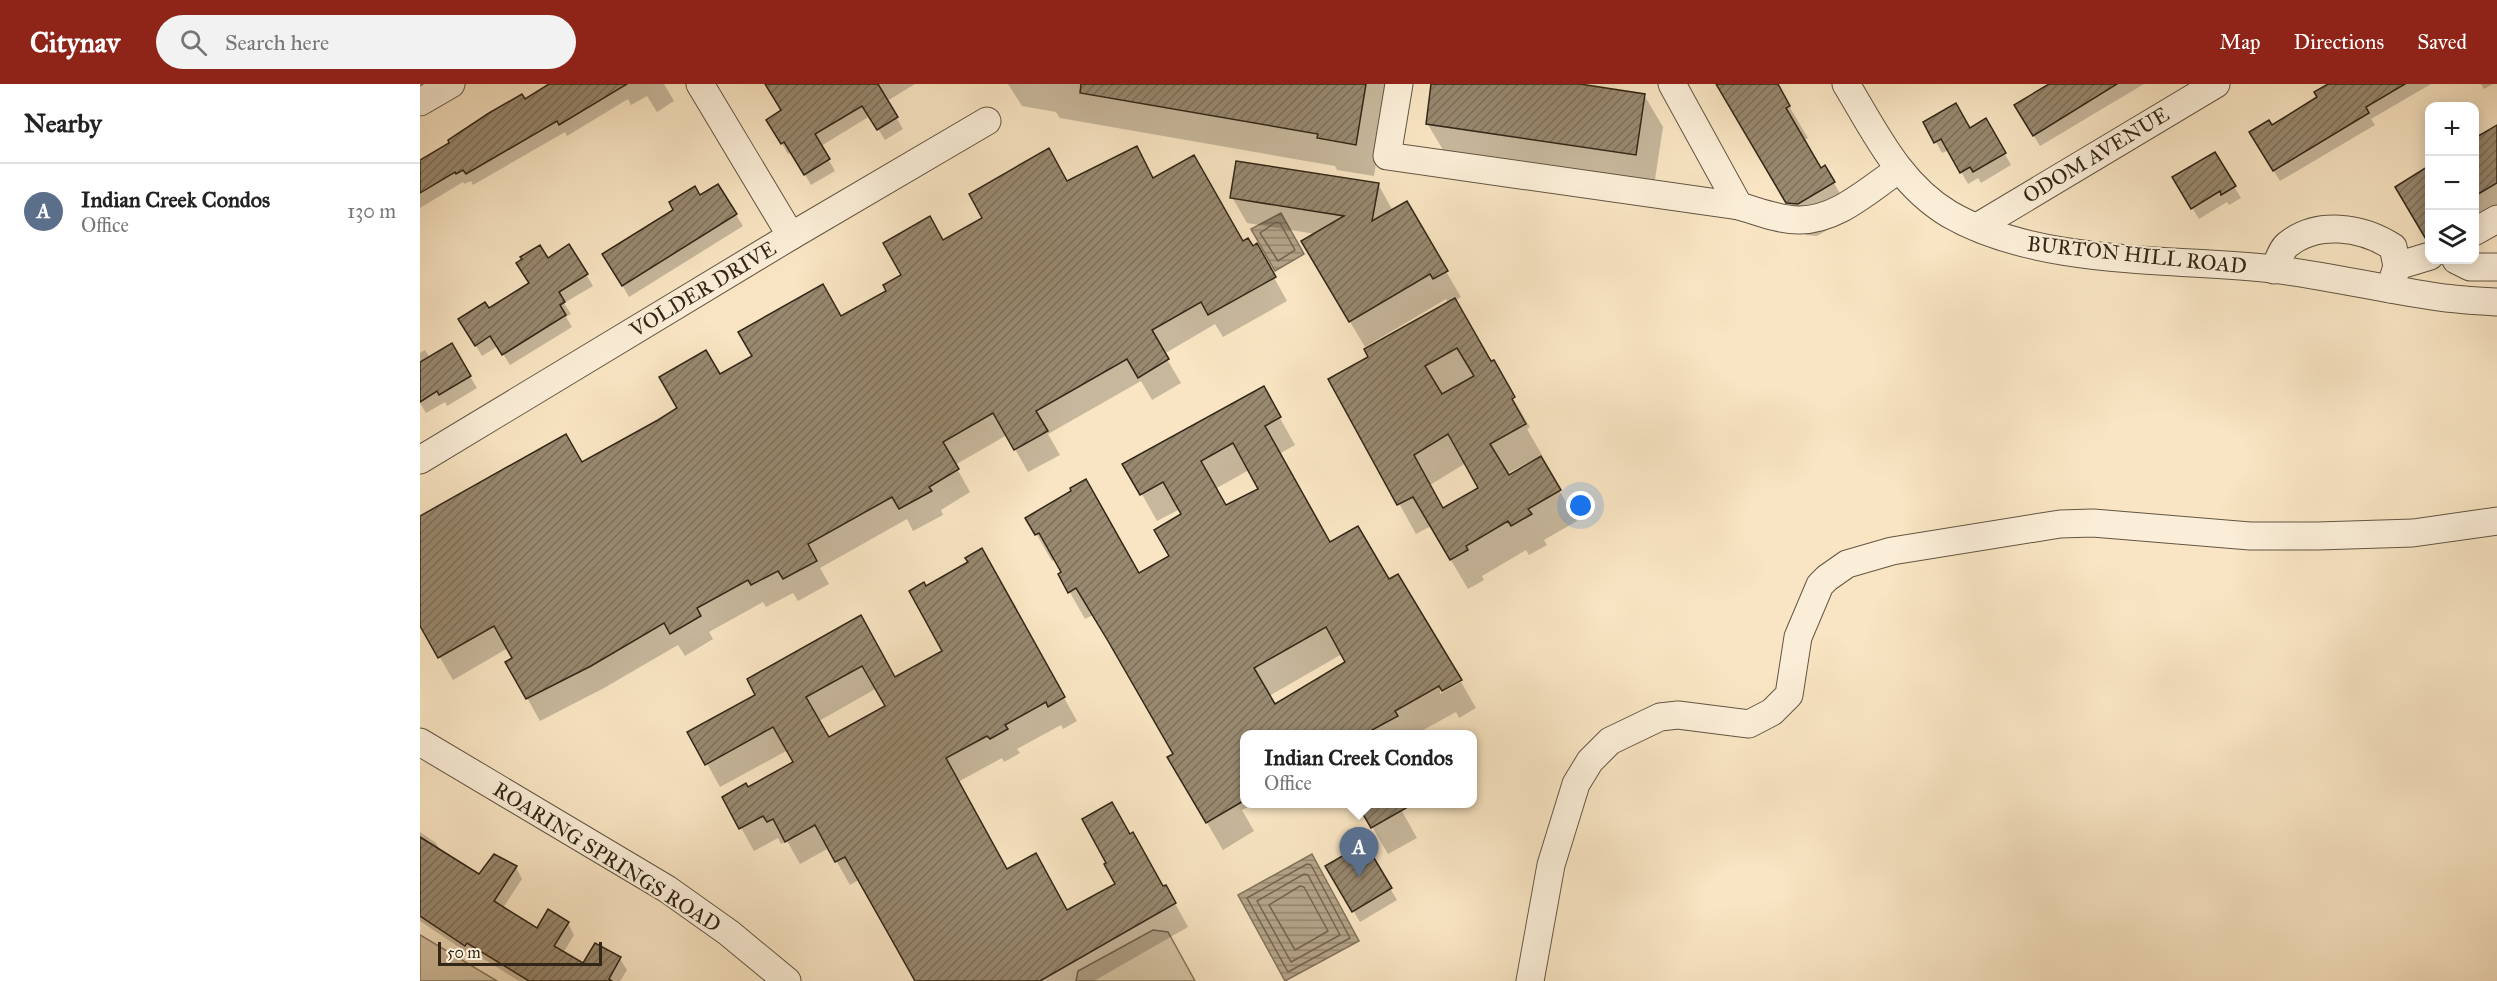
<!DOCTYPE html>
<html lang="en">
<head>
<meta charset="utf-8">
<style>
	body { margin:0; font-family:"IM FELL Great Primer",serif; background:#f2f2f2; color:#222 }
	.controls { position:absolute; right:18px; top:18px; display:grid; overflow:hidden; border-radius:12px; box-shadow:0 3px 15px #0003 }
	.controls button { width:54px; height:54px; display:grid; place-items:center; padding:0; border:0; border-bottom:2px solid #e0e0e0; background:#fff; color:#222; font:30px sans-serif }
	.scale { position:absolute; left:18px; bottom:15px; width:164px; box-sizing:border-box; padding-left:6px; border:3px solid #312617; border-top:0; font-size:16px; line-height:21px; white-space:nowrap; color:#312617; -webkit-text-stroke:4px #fbeed8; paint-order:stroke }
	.you { position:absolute; left:1161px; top:422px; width:21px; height:21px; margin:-15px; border:4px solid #fff; border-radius:50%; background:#1a73e8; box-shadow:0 0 0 9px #1a73e833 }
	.badge { display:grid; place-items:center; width:39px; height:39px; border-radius:50%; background:#8f2418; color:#fff; font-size:20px; font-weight:700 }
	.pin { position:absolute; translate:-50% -50px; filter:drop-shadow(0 2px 3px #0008) }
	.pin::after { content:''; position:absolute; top:32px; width:21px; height:18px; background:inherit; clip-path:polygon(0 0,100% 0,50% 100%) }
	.popup { position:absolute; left:820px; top:646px; width:237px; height:78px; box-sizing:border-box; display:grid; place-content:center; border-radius:12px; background:#fff; filter:drop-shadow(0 2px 4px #0005); font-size:20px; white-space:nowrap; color:#767676 }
	.popup b { font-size:22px; color:#222 }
	.popup::after { content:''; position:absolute; left:50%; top:100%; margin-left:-12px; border:12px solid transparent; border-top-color:#fff }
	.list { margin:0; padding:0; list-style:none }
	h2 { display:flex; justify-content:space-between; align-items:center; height:78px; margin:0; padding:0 24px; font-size:26px }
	h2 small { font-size:20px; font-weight:400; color:#767676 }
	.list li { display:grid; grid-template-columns:39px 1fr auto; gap:18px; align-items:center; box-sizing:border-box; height:96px; padding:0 24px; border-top:2px solid #e0e0e0 }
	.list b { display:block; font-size:22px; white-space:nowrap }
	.list p { margin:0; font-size:20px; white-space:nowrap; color:#767676 }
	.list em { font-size:20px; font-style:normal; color:#767676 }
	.icon { flex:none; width:33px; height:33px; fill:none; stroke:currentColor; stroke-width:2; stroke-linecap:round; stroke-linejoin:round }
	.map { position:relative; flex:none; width:2077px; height:897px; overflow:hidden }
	header { display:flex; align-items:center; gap:36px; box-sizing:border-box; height:84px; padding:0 30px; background:#8f2418; color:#fff }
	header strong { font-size:28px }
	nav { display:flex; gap:33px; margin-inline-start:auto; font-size:21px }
	.search { width:420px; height:54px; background:#f2f2f2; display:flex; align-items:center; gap:15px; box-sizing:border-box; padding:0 21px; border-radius:33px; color:#767676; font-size:22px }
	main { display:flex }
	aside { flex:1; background:#fff }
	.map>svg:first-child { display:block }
</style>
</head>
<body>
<header>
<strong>Citynav</strong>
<div class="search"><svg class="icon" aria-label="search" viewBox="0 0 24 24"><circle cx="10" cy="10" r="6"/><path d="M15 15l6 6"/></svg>Search here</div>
<nav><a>Map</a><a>Directions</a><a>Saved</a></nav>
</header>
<main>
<aside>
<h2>Nearby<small></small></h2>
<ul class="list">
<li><span class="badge" style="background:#5c6f8a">A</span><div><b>Indian Creek Condos</b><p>Office</p></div><em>130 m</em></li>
</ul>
</aside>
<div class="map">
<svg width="2077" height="897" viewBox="0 0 2077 897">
	<defs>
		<pattern id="water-rules" width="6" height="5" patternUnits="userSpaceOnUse" patternTransform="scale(1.5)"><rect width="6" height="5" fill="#b5a489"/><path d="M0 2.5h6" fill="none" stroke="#94856f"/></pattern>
		<pattern id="building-hatch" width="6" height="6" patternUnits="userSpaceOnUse" patternTransform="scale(1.5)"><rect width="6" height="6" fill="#998970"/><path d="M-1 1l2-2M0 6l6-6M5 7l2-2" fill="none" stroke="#7d705b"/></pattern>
	</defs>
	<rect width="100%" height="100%" fill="#f9e5c3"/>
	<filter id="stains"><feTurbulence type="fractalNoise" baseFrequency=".00333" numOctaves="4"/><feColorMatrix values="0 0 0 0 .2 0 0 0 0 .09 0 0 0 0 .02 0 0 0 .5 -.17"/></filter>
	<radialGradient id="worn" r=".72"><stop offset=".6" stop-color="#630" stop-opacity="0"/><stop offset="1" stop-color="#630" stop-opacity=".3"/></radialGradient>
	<!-- green -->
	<g fill="#d7c5a6" stroke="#84765e" stroke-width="1.5">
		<polygon points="733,846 748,848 775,897 656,897 658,887"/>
		<polygon points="0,851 77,897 0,897"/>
	</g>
	<!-- water -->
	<g fill="url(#water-rules)" stroke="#80725b" stroke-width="1.5">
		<polygon points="861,129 884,170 855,187 831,145"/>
		<polygon points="892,770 939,857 865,897 818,811"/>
	</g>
	<!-- shadow -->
	<g fill="#0003" fill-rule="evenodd">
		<polygon points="132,0 244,0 254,17 237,28 227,12 211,21 208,15 147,52 145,48 53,101 51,97 44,100 43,98 0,124 0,78"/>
		<polygon points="359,0 495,0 467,17 483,45 465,56 450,32 401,62 415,87 391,101 372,68 368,70 348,36 363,27"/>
		<polygon points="588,0 969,0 954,92 917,86 915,82 640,34 636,28 602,22"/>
		<polygon points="1013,0 1150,0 1224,11 1243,43 1234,102 1026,71 1007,39"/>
		<polygon points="1297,0 1356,0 1388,54 1383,57 1401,86 1405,83 1432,131 1397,152 1386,151"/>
		<polygon points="1630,0 1724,0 1620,62 1596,22"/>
		<polygon points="1911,0 2011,0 1951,35 1955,41 1860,97 1837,60 1852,43 1899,14"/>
		<polygon points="2061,0 2073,0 2064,5"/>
		<polygon points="1566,37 1591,81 1561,99 1558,94 1548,100 1529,66 1522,69 1505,38 1549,45"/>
		<polygon points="2077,42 2077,129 2054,143 2054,56"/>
		<polygon points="1795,70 1821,114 1809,121 1807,118 1779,135 1754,94"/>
		<polygon points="734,95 823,159 832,164 836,161 867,217 803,253 795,240 744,270 761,299 732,316 721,297 628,350 640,371 608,388 587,351 535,381 550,408 521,426 523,431 493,447 487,435 400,484 409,500 378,517 373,509 346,523 343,518 289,548 293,555 265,572 258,561 184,604 120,637 87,578 94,575 88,564 33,596 0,539 0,440 162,380 259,324 300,292 421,234 469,207 523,158 647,99"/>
		<path d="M958,100L973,127L986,119L1041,213L1035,217L1110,343L1107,345L1122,371L1119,372L1157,437L1124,456L1127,461L1109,471L1106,466L1062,492L1064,496L1048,505L1011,442L996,450L910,295L950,273L1028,219L1026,215L945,263L883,158L896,150L827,139L812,113ZM1113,376L1114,378L1088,393L1086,390ZM1046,379L1060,404L1023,426L1010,401Z"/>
		<polygon points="298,102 323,142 209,213 184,170"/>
		<polygon points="149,163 173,202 144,219 151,230 146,233 152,243 90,281 78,262 62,272 40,235 69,226 110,200 104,176 127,176"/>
		<polygon points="31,261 57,304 27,322 25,318 6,329 0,319 0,269 5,266 10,274"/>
		<path d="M843,304L875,361L859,370L910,460L968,498L1040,595L1020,606V610L1041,598L1056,624L1039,634L1036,628L996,650H825V720H834L822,726L834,747L803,766L749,674L755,671L673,531L665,535L640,491L643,489L636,475L632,477L607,434L719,491L751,472L763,431L760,425L737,437L705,380ZM829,386L840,405L805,423L795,405ZM922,570L927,579L854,622L849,612Z"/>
		<path d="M575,490L657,637L643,645L641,641L597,665L600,669L584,678L582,674L538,698L587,787L647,828L746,803L768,843L674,897H496L440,795L430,801L409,764L380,780L367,757L361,760L358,754L334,767L304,713L328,705L375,679L368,666L300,703L270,649L337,611L441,533L475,595L524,568L506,504ZM457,604L467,623L409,655L399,637Z"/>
		<polygon points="939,720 978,720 997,754 968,770"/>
		<polygon points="0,748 16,759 21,768 60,792 96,783 102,795 83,824 118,846 148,839 154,851 143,869 164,881 200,875 207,886 200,897 99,897 54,869 52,872 0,837"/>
		<polygon points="944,761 977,816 940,838 907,782"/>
	</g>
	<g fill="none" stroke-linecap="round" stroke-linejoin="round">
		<!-- shore -->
		<g stroke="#736550" stroke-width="1.5">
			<polygon points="856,138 860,139 875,166 858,177 840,149"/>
			<polygon points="887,780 891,781 930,854 868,888 827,814"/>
			<polygon points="884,790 888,791 920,851 871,878 837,817"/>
			<polygon points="880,802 884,803 908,847 875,866 849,821"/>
		</g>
	</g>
	<!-- building -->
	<g fill="url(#building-hatch)" stroke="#312617" stroke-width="1.5" fill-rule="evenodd">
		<polygon points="129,0 207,0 139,41 137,37 46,90 43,86 36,90 35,88 0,109 0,76 29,59 28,56 69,29 102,10 105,15"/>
		<polygon points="345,0 458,0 478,33 457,46 442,22 395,50 410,75 384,91 364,58 361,60 346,36 361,26"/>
		<polygon points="661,0 946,0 936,61 897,54 898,50 660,9"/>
		<polygon points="1011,0 1160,0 1225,10 1216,71 1006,40"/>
		<polygon points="1296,0 1358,0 1370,22 1366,24 1401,84 1405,81 1415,98 1378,120 1366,119"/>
		<polygon points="1629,0 1697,0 1613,52 1594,21"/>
		<polygon points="1908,0 1985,0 1946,23 1949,29 1853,87 1829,48 1849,36 1852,41 1897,13 1894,8"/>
		<polygon points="1536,19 1550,44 1566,34 1586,69 1553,88 1550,83 1540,89 1521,55 1514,59 1503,38"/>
		<polygon points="2077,41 2077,99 2055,112 2055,54"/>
		<polygon points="717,62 733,94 774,71 823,157 828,154 833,162 837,159 856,193 788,231 781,218 732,246 749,275 718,294 707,275 616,327 628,347 594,366 573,329 523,358 539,385 509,403 512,407 479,425 472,413 388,460 397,477 363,495 358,487 331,501 328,496 277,524 281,532 250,550 244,539 171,582 106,615 85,578 92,574 74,542 18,574 0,542 0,432 146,350 162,378 238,336 257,324 239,293 286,266 300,290 332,272 318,248 403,200 421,232 466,207 463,201 481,191 463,159 510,132 523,156 562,134 549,110 629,64 647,97"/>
		<polygon points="1795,68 1816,102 1801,111 1800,107 1771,125 1752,93"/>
		<polygon points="816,77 959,99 952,137 987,117 1028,187 1013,195 1010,190 929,238 881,157 924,132 810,114"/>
		<polygon points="2010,81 2010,157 2007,157 1975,103"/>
		<polygon points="298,100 317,130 202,202 182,170 253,126 249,118 275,102 280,111"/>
		<polygon points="149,160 168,190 139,208 145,218 140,221 146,231 82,271 70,252 55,262 38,235 65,218 69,224 109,199 96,179 102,175 100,173 120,161 128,174"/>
		<path d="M1035,214L1071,277L1074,276L1095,313L1092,315L1106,340L1070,360L1089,391L1121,372L1141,406L1108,425L1112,430L1091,442L1088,437L1046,462L1048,466L1030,476L993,413L977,421L908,295L948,273L944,265ZM1037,264L1054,292L1022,310L1005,282ZM1028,350L1058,404L1023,424L994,371Z"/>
		<polygon points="32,259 51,292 19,311 17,307 0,318 0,278"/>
		<path d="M844,302L861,333L845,342L910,458L938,442L969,495L978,490L1042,596L1022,607L1019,602L975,627L978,632L943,651H825V716L786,739L747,673L753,670L688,557L656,504L648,509L638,490L641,488L619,449L615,451L605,434L651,407L650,404L666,395L719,489L749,472L734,446L761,430L743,398L720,411L702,380ZM813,359L838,405L806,421L781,377ZM906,543L925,578L855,620L834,584Z"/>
		<path d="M562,464L645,613L628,623L626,618L585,641L588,645L570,655L567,652L526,674L587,785L616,769L647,826L695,800L684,780L686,779L662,735L692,718L710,750L713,748L743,802L746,801L756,819L620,897H495L425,773L415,778L395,741L365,758L353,735L347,738L343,732L319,745L302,713L326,699L328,703L373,678L353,643L285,681L267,648L335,611L327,595L441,531L475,593L522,567L489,507L504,498L506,502L548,478L545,474ZM442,582L465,622L409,653L386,613Z"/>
		<polygon points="937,720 993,720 951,744"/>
		<polygon points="0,753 59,790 74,770 97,782 74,817 117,844 128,825 149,838 134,862 163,879 175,859 201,873 189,895 192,897 109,897 47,859 45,862 0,832"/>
		<polygon points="945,759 972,804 932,828 905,782"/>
	</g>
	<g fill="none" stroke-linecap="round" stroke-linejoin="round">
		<defs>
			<g id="minor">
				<polyline points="280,0 371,152"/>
				<polyline points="979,0 967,72 1319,122"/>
				<path d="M1252,0L1319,122C1337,127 1359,136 1378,136C1416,137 1448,106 1478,86"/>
				<path d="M1426,0C1455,48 1479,100 1529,130C1619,182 1751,174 1853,185C1908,192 1963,205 2018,213C2038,216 2058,217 2077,218"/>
				<polyline points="0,18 31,0"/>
				<polyline points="1557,143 1796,0"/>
				<polyline points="2054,148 2077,135"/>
				<polyline points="2036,176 2050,183 2077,183"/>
				<polyline points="1977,182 2010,172"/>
				<path d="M1854,186C1858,178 1861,166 1867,161C1897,136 1942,143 1973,163L1977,182L1970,205"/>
				<polyline points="0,376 371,152 567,37"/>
				<polyline points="0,658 247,805 309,849 367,897"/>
				<polyline points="1110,897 1131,781 1156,700 1170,677 1190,657 1240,633 1258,631 1329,640 1352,628 1369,611 1378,553 1400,501 1407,494 1427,480 1472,467 1640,440 1673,439 1830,452 1898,452 1993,449 2077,437"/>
			</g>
		</defs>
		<!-- minor casing -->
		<use href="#minor" stroke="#635642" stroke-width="29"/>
		<!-- minor -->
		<use href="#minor" stroke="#fbeed8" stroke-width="27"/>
	</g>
	<g text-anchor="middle" stroke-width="4.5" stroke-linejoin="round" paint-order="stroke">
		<!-- street labels -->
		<g font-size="21" fill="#312617" stroke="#fbeed8">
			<text transform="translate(1676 71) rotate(-31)" y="7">ODOM AVENUE</text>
			<text transform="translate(1717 171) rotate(6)" y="7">BURTON HILL ROAD</text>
			<text transform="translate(283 205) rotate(-31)" y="7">VOLDER DRIVE</text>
			<text transform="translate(187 773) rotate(32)" y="7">ROARING SPRINGS ROAD</text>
		</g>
	</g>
	<rect width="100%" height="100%" filter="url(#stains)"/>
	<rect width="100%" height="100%" fill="url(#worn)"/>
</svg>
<div class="controls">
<button>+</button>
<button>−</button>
<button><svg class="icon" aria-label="layers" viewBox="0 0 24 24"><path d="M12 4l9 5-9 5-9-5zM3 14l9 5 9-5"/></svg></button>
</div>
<div class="scale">50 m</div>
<div class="you"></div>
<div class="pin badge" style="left:939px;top:793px;background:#5c6f8a">A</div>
<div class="popup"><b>Indian Creek Condos</b>Office</div>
</div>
</main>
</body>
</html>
